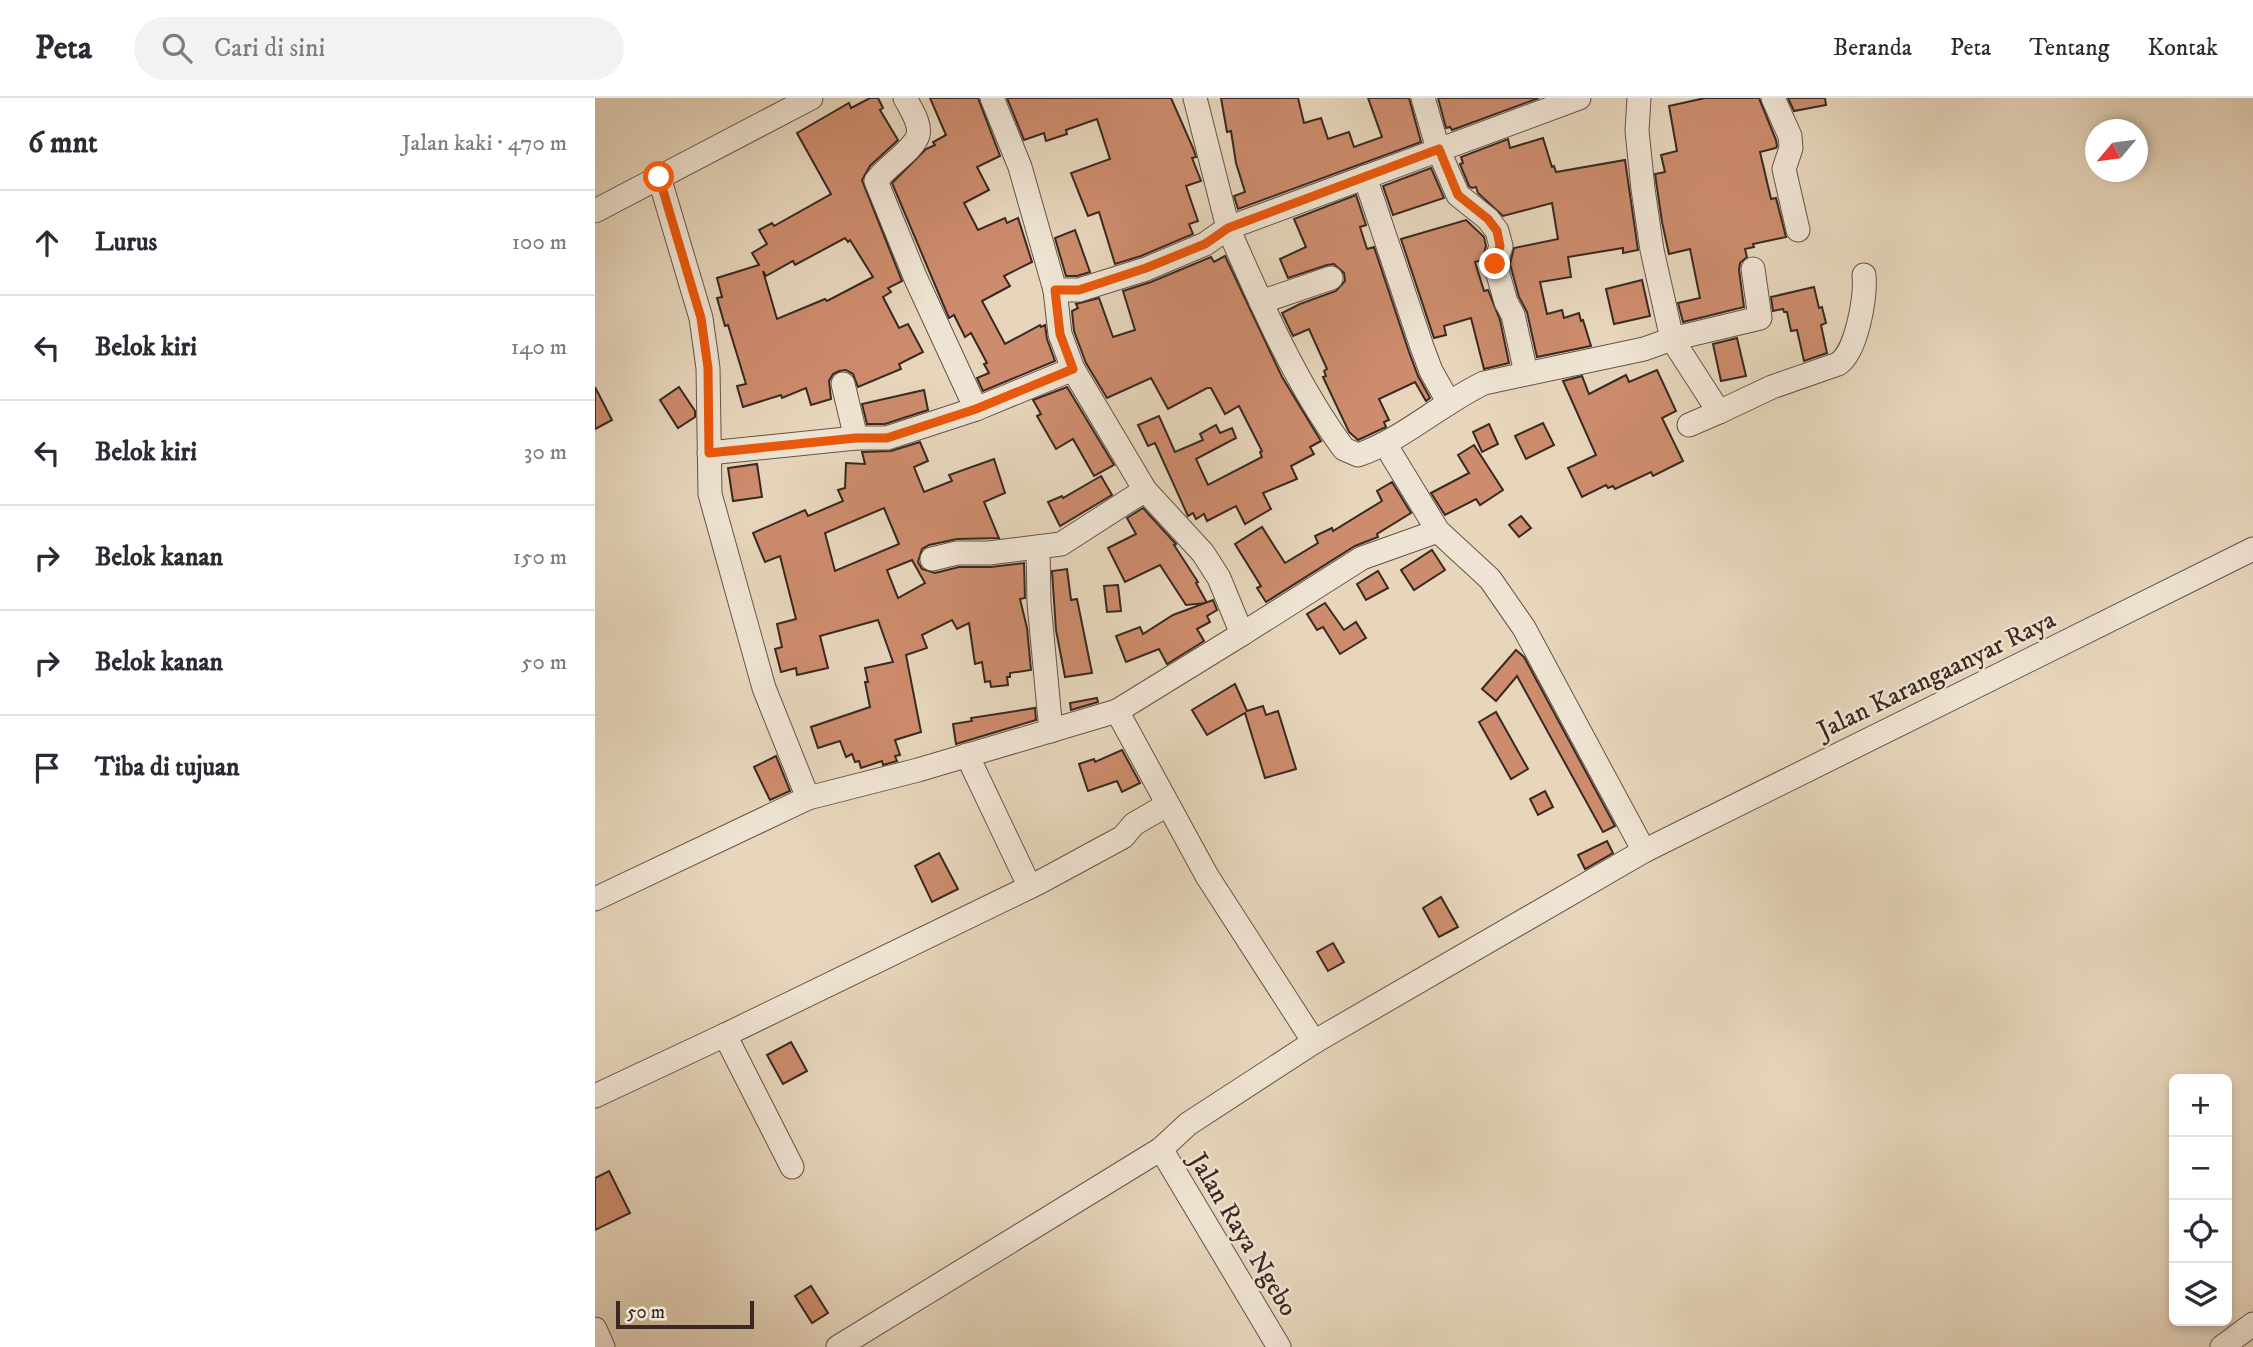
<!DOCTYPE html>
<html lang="id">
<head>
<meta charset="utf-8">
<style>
	body { margin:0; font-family:"IM FELL DW Pica",serif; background:#f2f2f3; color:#2b2b33 }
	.controls { position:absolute; right:21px; bottom:21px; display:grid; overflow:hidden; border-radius:10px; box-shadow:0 4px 10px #0003 }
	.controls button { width:63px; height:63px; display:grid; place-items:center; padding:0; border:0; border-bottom:2px solid #e1e1e2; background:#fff; color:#2b2b33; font:35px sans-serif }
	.compass { position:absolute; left:1490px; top:21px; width:63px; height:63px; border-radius:50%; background:#fff; box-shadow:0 4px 10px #0003; rotate:241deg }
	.scale { position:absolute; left:21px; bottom:18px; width:138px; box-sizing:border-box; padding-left:7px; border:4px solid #392922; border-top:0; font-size:19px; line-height:24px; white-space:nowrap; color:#392922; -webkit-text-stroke:5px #efe4d3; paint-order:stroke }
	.stop { position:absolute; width:21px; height:21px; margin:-16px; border:5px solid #ea580c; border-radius:50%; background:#fff }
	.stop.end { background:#ea580c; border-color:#fff; box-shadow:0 2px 7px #0008 }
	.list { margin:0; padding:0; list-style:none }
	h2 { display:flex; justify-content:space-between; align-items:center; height:91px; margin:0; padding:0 28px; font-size:30px }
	h2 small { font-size:23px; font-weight:400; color:#7c7c81 }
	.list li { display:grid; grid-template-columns:46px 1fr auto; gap:21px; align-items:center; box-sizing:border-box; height:105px; padding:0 28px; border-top:2px solid #e1e1e2 }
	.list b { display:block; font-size:26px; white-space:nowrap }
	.list em { font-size:23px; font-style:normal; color:#7c7c81 }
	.icon { flex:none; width:38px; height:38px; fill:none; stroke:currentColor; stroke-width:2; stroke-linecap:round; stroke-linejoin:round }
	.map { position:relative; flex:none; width:1658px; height:1249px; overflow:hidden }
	header { display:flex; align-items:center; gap:42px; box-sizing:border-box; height:98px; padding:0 35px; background:#fff; border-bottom:2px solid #e1e1e2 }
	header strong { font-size:33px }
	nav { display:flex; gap:38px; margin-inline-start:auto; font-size:24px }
	.search { width:490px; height:63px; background:#f2f2f3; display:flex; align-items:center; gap:18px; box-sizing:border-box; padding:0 24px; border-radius:38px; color:#7c7c81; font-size:26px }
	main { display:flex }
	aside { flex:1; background:#fff }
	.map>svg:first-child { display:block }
</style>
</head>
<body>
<header>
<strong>Peta</strong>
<div class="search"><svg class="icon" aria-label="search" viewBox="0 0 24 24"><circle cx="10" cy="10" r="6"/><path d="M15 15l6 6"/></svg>Cari di sini</div>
<nav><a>Beranda</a><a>Peta</a><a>Tentang</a><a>Kontak</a></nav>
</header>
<main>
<aside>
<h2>6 mnt<small>Jalan kaki · 470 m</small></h2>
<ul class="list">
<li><svg class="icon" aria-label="ahead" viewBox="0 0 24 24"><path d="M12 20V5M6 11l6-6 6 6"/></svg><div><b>Lurus</b></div><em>100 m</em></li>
<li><svg class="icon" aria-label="left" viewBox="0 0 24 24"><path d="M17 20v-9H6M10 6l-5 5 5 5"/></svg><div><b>Belok kiri</b></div><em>140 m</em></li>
<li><svg class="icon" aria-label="left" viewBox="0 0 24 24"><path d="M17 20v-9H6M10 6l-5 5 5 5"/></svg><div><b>Belok kiri</b></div><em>30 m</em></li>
<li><svg class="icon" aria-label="right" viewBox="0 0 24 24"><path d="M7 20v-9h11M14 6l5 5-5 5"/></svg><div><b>Belok kanan</b></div><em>150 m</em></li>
<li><svg class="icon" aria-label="right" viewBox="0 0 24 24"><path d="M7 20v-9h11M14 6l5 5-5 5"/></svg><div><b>Belok kanan</b></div><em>50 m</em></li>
<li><svg class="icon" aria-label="arrive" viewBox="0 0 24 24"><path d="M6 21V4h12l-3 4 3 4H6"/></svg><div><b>Tiba di tujuan</b></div></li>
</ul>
</aside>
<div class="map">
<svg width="1658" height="1249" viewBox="0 0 1658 1249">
	<rect width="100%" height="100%" fill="#e7d6bc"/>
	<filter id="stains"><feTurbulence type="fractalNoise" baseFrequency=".00286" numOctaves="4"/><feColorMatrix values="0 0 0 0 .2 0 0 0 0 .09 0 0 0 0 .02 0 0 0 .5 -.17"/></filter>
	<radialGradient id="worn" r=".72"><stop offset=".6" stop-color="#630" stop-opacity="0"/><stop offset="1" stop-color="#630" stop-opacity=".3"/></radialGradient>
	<!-- building -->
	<g fill="#cd8c6d" stroke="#392922" stroke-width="2" fill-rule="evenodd">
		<path d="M275,0H283L288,10L285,12L303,42L275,68L267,82L307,183L293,190L296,194L288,199L304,230L313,226L328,254L304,266L306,271L263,289L258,276L251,272L244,273L238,276L234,283L236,301L216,307L211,290L187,300L186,297L148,309L142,288L151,286L133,227L130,228L122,200L127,199L122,180L164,167L157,155L172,146L164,132L177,125L179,128L236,96L202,35L254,5L256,10ZM250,140L253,144L255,142L278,179L232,203L230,201L182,221L168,173L171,178L198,163L200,167Z"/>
		<polygon points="335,0 383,0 405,58 382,69 394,92 369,105 383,132 410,120 412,125 423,120 437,164 409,178 415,188 387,203 410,246 445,227 446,229 450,227 452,241 460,263 388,293 382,280 394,275 389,266 392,265 376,235 370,239 359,217 354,220 297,85 331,51 340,47 338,44 351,37"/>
		<polygon points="412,0 576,0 598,50 601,59 597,60 606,83 591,88 603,123 594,126 598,136 546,158 520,166 504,114 493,118 476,75 515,61 502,21 471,32 472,36 451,43 449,35 429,42"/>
		<polygon points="626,0 703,0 709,25 726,20 733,41 754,34 759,49 787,39 773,0 814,0 826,44 643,111 639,98 650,94 641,65 636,33 632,34"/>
		<polygon points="843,0 944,0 857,32 855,29 851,30"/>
		<polygon points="1110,0 1164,0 1181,42 1182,48 1181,50 1165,54 1176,101 1181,100 1191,139 1158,146 1159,149 1150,151 1152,159 1145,165 1144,172 1149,209 1088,224 1083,205 1105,200 1095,151 1074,156 1067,124 1060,76 1070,74 1066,57 1082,53 1074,8"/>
		<polygon points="1193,0 1230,0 1231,7 1199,13"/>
		<polygon points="948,40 957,69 959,68 961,74 1030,62 1043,152 1028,155 1028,150 973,159 976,179 945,184 952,216 967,212 969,220 984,215 986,223 988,222 996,248 942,259 932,214 924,199 915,166 919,150 963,141 957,105 908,118 883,95 881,89 877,90 874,88 865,66 868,65 866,59 913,41 915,50"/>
		<polygon points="836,70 849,100 798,117 788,88"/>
		<polygon points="761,97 771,127 765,129 772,151 779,149 814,254 823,278 835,300 831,303 820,284 784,301 794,322 789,324 791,329 763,342 754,334 728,279 731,278 729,273 732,271 714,231 698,238 687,215 705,206 741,193 750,183 749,175 739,166 732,167 693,180 685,161 711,149 699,121"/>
		<polygon points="871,122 889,139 891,148 887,162 880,164 889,193 893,192 905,222 914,265 889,271 876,220 849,228 851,237 839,240 806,141"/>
		<polygon points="480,132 495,174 482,178 471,178 460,140"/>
		<polygon points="630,158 687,279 726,343 715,349 719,356 696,368 702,381 668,395 676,411 650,426 641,408 612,423 609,416 601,421 598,415 593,418 560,345 553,348 543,327 564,318 580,354 608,342 605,336 621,327 625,335 637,330 641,340 601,361 613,387 667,359 665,354 667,353 644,308 630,316 616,290 612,290 573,311 556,280 512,300 491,265 479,233 477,213 483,210 481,206 504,200 518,239 540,232 528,193 556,184 616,159 619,164"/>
		<polygon points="1047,182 1055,218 1019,226 1011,191"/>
		<polygon points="1219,189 1224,210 1227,209 1231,225 1226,227 1232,255 1209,263 1202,232 1196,233 1192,214 1189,214 1188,211 1178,213 1176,199"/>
		<polygon points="1142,240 1151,278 1126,283 1118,246"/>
		<polygon points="1062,272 1081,313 1067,320 1088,363 1058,378 1056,374 1020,391 1018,388 1013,390 1011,387 987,399 973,370 1001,357 968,283 987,278 994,296 1031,277 1034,284"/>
		<polygon points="0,289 17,322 0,331"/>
		<polygon points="84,289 100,313 100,319 83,330 65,302"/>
		<polygon points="472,289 519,367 499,378 478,341 461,351 442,318 446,316 438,302"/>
		<polygon points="329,292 333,312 290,326 272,326 267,306"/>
		<polygon points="948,325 959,347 931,361 920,338"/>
		<polygon points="894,326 903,346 887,354 878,334"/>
		<path d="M325,344L333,363L319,369L329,394L357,383L354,377L399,361L410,395L389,404L404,440L362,441L334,447L327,451L323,464L327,471L340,475L364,469H396L429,465L430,500L425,501L432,530L436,572L415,575V579H412L413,587L396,589L395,583L390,584L387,564L380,566L374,525L362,531L357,522L327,537L332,550L311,557L326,634L300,642L305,657L300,658L302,663L288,667L287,663L266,670L264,663L260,664L257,656L251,659L245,643L223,650L216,629L275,609L270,584H273L270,570L298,564L283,522L225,538L233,570L202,577L201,570L186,574L180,551L187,549L182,526L201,521L185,458L170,464L158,435L210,412L213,418L248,403L243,392L250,390L251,365L270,366L267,354L296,353ZM289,410L304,446L240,473L230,435ZM317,462L330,485L303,500L292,472Z"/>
		<polygon points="879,347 908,392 885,407 881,401 850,417 836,395 874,375 863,357"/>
		<polygon points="162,366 167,399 138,403 133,370"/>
		<polygon points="506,378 517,397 465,428 453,404 467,398 468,400"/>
		<polygon points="797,384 816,415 782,436 783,439 760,448 671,504 662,490 666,488 640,446 667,429 690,465 723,445 720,438 737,430 738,433 787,403 782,393"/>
		<polygon points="548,410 581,446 579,447 603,484 601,485 612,505 591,507 565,467 530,484 513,450 541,436 532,420"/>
		<polygon points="926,418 936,430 924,439 914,427"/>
		<polygon points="837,452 850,472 819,492 806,472"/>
		<polygon points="472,471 476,502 482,501 497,575 470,579 461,532 457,473"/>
		<polygon points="783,473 793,490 771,502 762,486"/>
		<polygon points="523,487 526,513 512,514 509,488"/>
		<polygon points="618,502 622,512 612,518 615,524 602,531 609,543 572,566 564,551 531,564 521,538 545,529 548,536 578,517"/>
		<polygon points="730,505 749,532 761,524 771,540 745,556 728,529 722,532 712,516"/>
		<polygon points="921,552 929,559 1020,728 1008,734 922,578 901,603 887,591"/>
		<polygon points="640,586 652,613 668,608 671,617 683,613 701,671 670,680 650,615 612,637 597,612"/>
		<polygon points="502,600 503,604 476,612 475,605"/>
		<polygon points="440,610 441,622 361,646 358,626 377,623 376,620"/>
		<polygon points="901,614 933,671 916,681 884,624"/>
		<polygon points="527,652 545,685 527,694 522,683 493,693 484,666 499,661 500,664"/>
		<polygon points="181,658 195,693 175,702 159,669"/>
		<polygon points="950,693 958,709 943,717 935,701"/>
		<polygon points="1012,743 1018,755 990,771 983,757"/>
		<polygon points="344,755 363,791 337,804 320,768"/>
		<polygon points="846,799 863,829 844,839 828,810"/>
		<polygon points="738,845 749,864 733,873 722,854"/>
		<polygon points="196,944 212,973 188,986 172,957"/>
		<polygon points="14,1073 35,1115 0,1132 0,1080"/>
		<polygon points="216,1188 233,1215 217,1225 200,1198"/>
	</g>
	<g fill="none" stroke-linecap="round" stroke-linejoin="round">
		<defs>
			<g id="minor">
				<path d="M310,0C315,10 326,25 323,37C319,52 290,69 281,83L321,181L381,311"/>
				<polyline points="397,0 425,69 460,192"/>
				<polyline points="828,0 843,51 863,97 893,121 902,133 906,148 900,166 911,204 918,217 931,275"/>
				<path d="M984,0L633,130C665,203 701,287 749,351L763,357C809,341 845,306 889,285L1049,251L1077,241L1057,152L1048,91L1042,33L1044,0"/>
				<polyline points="1178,0 1195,38 1196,50 1189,71 1203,132"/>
				<polyline points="64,79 106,220 113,270 115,396 169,590 213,700"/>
				<polyline points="770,79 827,249 836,273 854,305"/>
				<polyline points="0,113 216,0"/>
				<path d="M1158,171L1165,220L1077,241L1124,314L1177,289L1243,266C1262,254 1271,198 1269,177"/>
				<polyline points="666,204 736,180"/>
				<polyline points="248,286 261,340"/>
				<polyline points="1094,327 1124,314"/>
				<polyline points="114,355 261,340 292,340 381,311 478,271"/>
				<polyline points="443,449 444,505 456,633"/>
				<polyline points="337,461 362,455 394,455 466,446 550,392"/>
				<polyline points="647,536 767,460 843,433"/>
				<polyline points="372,657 430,779"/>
				<polyline points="1049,753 1658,451"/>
				<polyline points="0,801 213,700 323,672 522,613"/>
				<polyline points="130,937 445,784 528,739 539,726 572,707"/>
				<polyline points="719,944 1049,753 929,530 895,481 843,433 790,346"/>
				<polyline points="0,998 130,937 197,1069"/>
				<polyline points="566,1051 684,1249"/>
				<polyline points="0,1231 8,1249"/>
				<polyline points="243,1249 566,1051 593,1026 719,944 612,778 522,613 647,536 624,480 608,455 550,392 478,271 465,236 460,192 484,192 551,171 610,146 633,130 600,0"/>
				<polyline points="1627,1249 1658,1226"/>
			</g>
		</defs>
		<!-- minor casing -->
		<use href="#minor" stroke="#645448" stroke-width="25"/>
		<!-- minor -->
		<use href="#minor" stroke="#efe4d3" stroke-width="23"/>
	</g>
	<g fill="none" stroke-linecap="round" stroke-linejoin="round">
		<!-- route -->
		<polyline stroke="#ea580c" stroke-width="9" points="64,79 106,220 113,270 114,355 261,340 292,340 381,311 478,271 465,236 460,192 484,192 551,170 610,146 633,130 844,51 863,97 893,121 902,133 905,148 900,166"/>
	</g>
	<g text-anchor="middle" stroke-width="5" stroke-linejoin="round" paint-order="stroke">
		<!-- street labels -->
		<g font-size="26" fill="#392922" stroke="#efe4d3">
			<text transform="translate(1341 576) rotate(-26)" y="9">Jalan Karangaanyar Raya</text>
			<text transform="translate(649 1136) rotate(59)" y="9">Jalan Raya Ngebo</text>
		</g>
	</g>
	<rect width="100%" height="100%" filter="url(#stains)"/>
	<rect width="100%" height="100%" fill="url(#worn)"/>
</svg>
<div class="controls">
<button>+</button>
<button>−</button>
<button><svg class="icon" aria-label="locate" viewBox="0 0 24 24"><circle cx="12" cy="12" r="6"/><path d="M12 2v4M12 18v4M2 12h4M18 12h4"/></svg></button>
<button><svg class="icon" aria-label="layers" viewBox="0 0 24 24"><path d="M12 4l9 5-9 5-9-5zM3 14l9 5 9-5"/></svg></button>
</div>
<svg class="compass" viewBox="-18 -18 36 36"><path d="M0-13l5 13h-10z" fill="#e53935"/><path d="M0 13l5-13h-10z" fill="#7c7c81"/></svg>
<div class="scale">50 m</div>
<div class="stop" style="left:64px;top:79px"></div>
<div class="stop end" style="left:900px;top:166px"></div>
</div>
</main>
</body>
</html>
